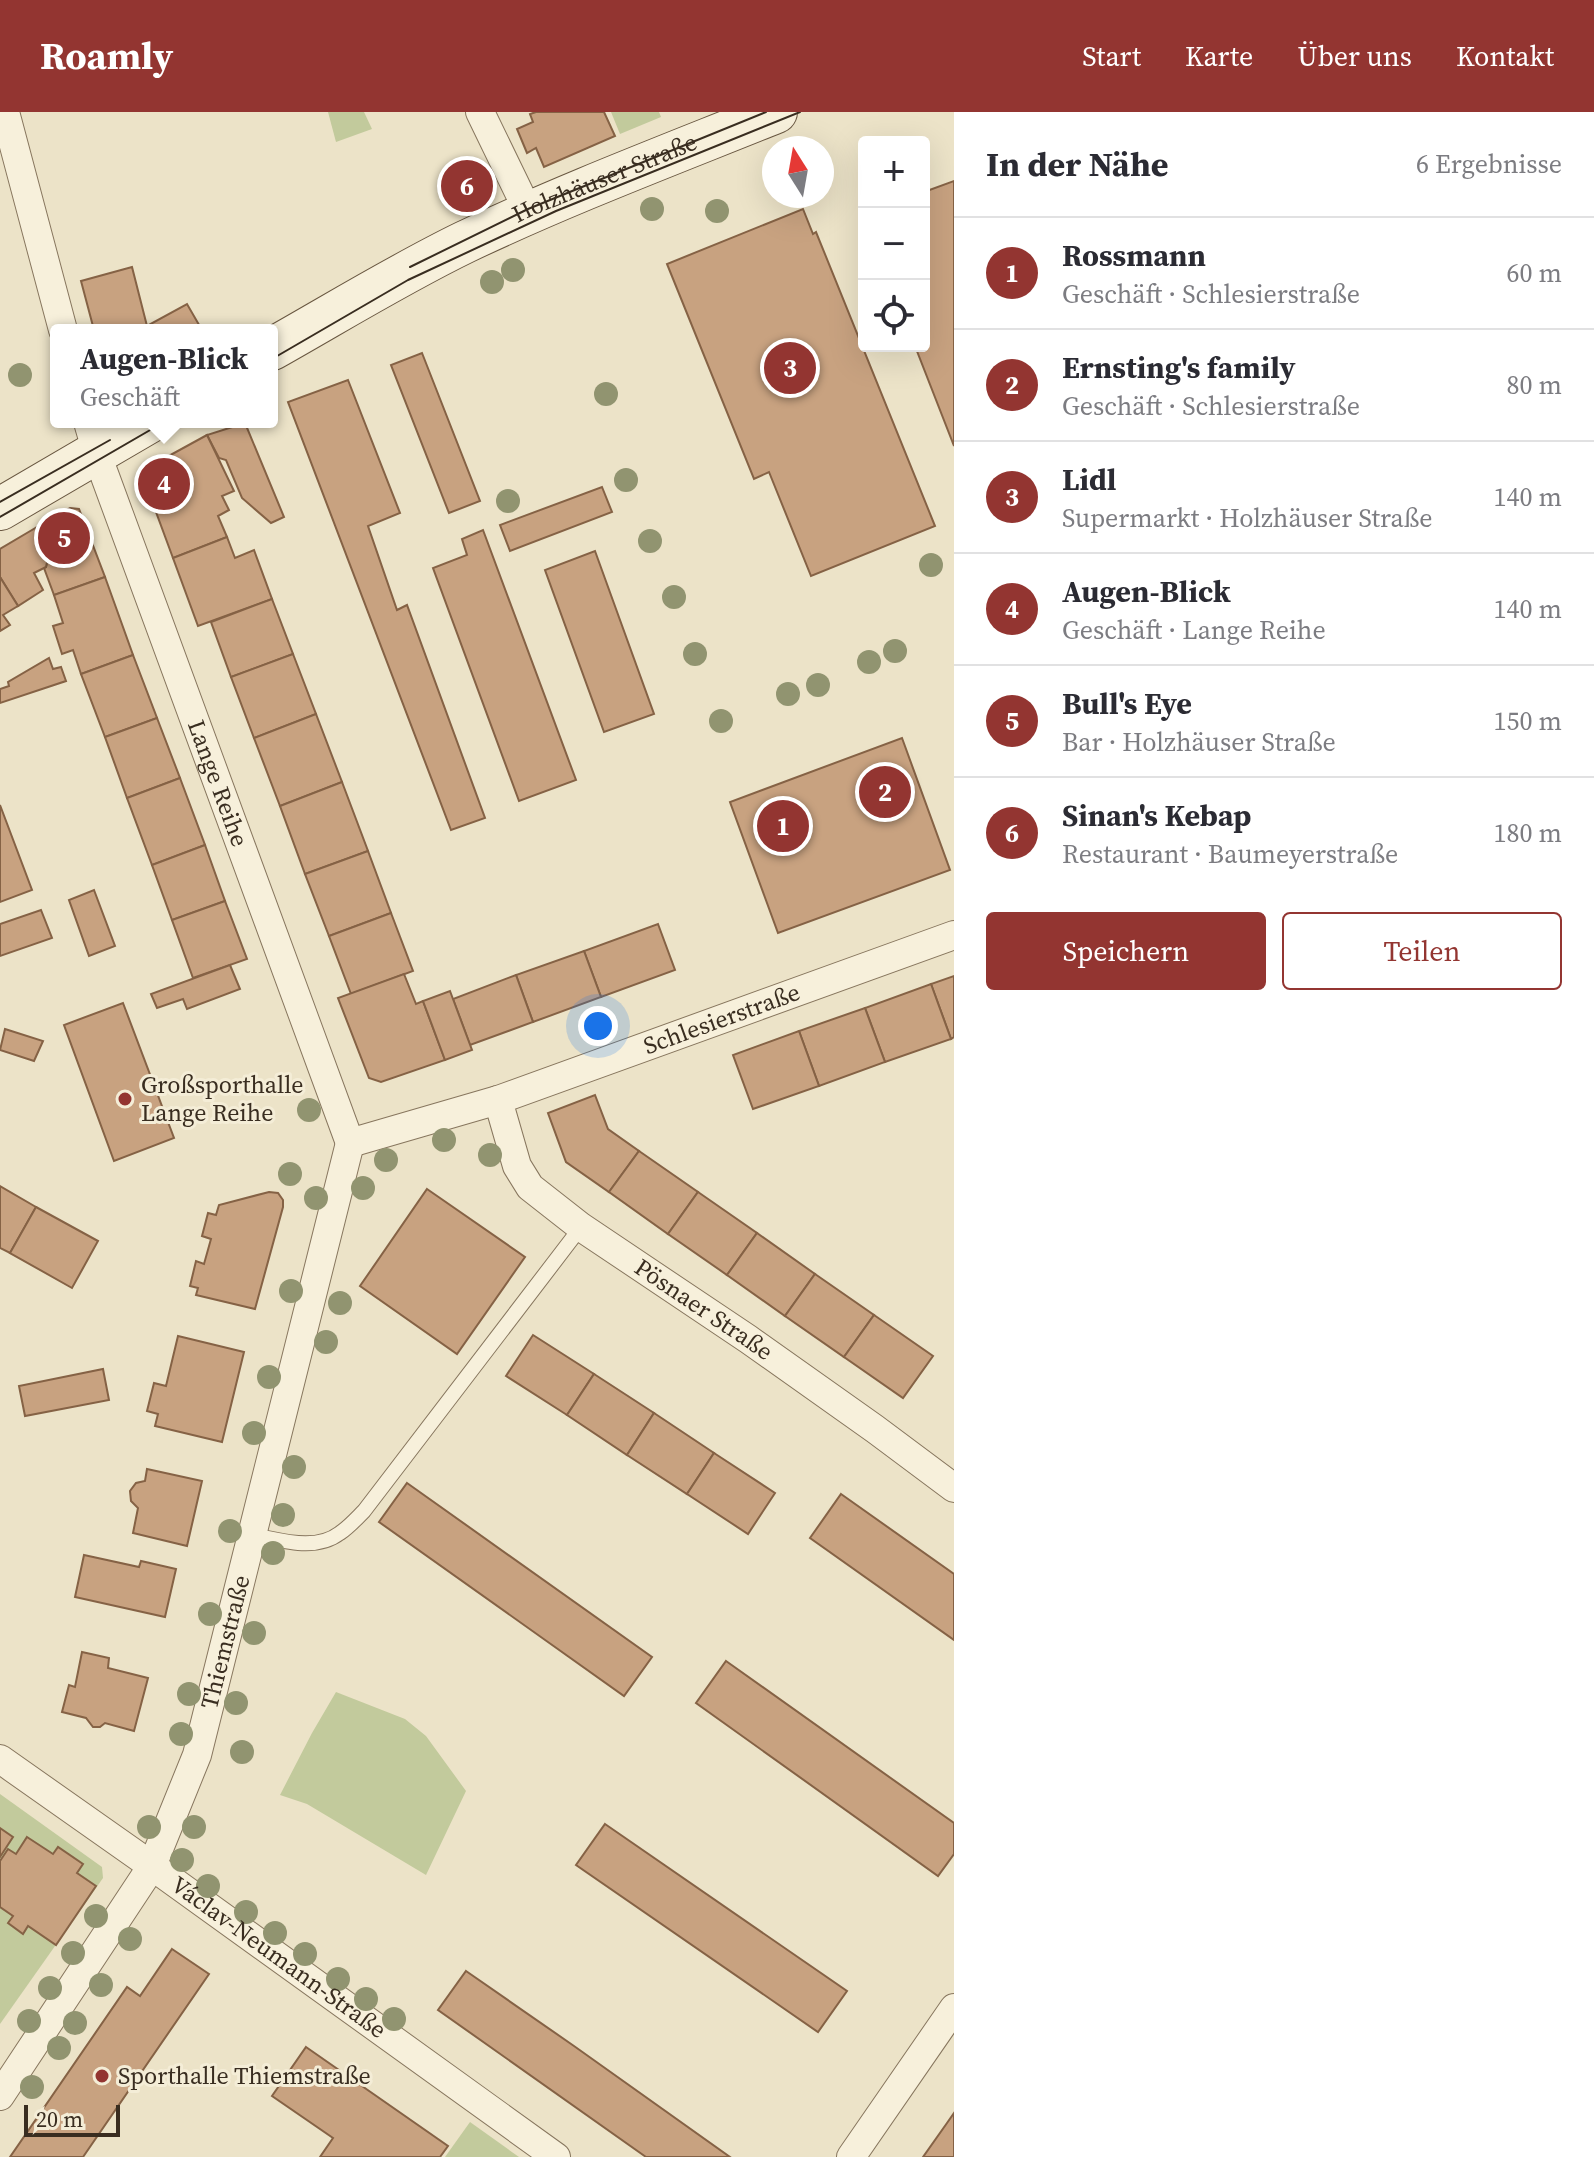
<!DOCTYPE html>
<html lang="de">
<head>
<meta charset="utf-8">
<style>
	body { margin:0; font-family:"Source Serif 4",serif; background:#f7f7f7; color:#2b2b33 }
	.controls { position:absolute; right:24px; top:24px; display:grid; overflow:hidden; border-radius:8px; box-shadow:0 8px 32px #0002 }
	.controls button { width:72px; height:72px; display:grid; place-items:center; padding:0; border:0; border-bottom:2px solid #e1e1e2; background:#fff; color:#2b2b33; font:40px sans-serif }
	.compass { position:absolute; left:762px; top:24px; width:72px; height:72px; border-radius:50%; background:#fff; box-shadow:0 8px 32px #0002; rotate:349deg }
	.scale { position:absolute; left:24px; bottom:20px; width:96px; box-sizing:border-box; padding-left:8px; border:4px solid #392d20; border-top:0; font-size:22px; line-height:28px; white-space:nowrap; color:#392d20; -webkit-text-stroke:6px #f4edd7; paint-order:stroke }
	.you { position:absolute; left:598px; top:914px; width:28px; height:28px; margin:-20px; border:6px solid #fff; border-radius:50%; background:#1a73e8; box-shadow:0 0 0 12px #1a73e833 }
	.badge { display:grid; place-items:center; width:52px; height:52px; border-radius:50%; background:#933531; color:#fff; font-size:26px; font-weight:700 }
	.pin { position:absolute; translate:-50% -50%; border:4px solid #fff; box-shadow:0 2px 8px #0006 }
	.popup { position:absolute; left:50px; top:212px; width:228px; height:104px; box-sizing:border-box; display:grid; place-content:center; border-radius:8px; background:#fff; filter:drop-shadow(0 2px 6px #0005); font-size:26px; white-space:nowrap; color:#7c7c81 }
	.popup b { font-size:30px; color:#2b2b33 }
	.popup::after { content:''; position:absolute; left:50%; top:100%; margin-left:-16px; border:16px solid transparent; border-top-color:#fff }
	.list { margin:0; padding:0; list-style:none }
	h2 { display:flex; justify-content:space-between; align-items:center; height:104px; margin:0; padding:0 32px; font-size:34px }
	h2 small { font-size:26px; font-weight:400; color:#7c7c81 }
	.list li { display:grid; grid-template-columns:52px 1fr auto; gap:24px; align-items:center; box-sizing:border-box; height:112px; padding:0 32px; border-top:2px solid #e1e1e2 }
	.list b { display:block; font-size:30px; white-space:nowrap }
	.list p { margin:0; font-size:26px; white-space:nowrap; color:#7c7c81 }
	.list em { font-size:26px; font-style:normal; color:#7c7c81 }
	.actions { display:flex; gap:16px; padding:24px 32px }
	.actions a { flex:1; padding:18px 0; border:2px solid #933531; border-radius:8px; text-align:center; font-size:28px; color:#933531 }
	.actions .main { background:#933531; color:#fff }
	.icon { flex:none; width:44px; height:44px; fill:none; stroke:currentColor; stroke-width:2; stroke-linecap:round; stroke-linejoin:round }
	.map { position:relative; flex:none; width:954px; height:2045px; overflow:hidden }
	header { display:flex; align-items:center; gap:48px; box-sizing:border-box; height:112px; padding:0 40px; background:#933531; color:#fff }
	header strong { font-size:38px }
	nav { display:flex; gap:44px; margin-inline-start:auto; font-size:28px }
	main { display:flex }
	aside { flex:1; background:#fff }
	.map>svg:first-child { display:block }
</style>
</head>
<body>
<header>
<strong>Roamly</strong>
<nav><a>Start</a><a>Karte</a><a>Über uns</a><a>Kontakt</a></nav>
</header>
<main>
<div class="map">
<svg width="954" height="2045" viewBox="0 0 954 2045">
	<rect width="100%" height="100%" fill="#ece3c8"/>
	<!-- green -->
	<g fill="#c2ca9c">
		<polygon points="328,0 364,0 372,17 336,30"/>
		<polygon points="611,0 659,0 661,5 620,22"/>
		<polygon points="336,1580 405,1607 426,1624 466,1679 426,1763 307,1692 280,1683 312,1621"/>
		<polygon points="0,1682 102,1755 103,1766 0,1912"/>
		<polygon points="470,2010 519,2045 445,2045"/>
	</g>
	<!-- building -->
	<g fill="#c8a280" stroke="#856245" stroke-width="2">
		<polygon points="536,0 604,0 615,24 544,55 536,36 527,41 517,17 533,10 530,2"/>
		<polygon points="954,69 954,334 915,234 924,234 924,80"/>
		<polygon points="803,97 813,122 816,120 935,414 811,464 769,360 754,367 667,152"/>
		<polygon points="132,155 147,214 187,192 202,218 94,218 81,169"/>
		<polygon points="422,241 480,389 449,401 391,253"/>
		<polygon points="348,268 400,401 368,414 397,498 407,493 485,706 451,718 288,290"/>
		<polygon points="245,311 284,405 271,411 242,386 226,348 219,346 207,323"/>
		<polygon points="207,323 234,379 222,384 229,398 218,404 227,425 173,446 146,373 154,352"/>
		<polygon points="602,375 612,400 510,439 500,413"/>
		<polygon points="70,396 79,397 105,465 54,483 44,456 46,455 50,436 37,415"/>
		<polygon points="37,415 50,436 46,455 34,461 43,478 18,494 0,465 0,437"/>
		<polygon points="483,418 576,668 519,689 433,456 467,443 462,427"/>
		<polygon points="227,425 235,446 254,438 272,487 198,514 173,446"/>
		<polygon points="595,439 654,602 604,620 545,458"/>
		<polygon points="0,465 18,494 3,503 10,513 0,519"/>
		<polygon points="105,465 133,543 81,562 73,538 62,542 53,514 63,511 54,483"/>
		<polygon points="272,487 293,542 231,565 211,510"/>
		<polygon points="293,542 316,602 254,626 231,565"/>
		<polygon points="133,543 157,606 105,625 81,562"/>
		<polygon points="49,546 53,557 61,555 66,569 0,591 0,577 9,574 8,570"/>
		<polygon points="316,602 342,670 280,694 254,626"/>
		<polygon points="157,606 180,666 127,686 105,625"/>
		<polygon points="902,626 950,758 778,821 730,690"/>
		<polygon points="180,666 205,733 152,753 127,686"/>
		<polygon points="342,670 368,739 305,762 280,694"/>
		<polygon points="0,693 32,778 0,790"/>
		<polygon points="205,733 225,789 172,808 152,753"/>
		<polygon points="368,739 391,801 329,824 305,762"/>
		<polygon points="94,778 115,834 89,844 69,788"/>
		<polygon points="225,789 247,847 193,866 172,808"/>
		<polygon points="41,798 52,826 0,844 0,812"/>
		<polygon points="391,801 413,859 351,882 329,824"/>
		<polygon points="658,812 675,858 601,885 584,839"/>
		<polygon points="584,839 601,885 533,910 516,863"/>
		<polygon points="230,853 240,877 187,897 183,887 157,896 151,882"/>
		<polygon points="404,862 416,892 423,889 445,948 381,970 369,966 338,886"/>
		<polygon points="516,863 533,910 470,933 453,887"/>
		<polygon points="954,864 954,925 951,927 931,872"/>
		<polygon points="931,872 951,927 885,950 865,896"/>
		<polygon points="450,879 472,938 445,948 423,889"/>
		<polygon points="123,891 174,1026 114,1049 64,913"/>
		<polygon points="865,896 885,950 819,974 799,919"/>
		<polygon points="5,917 43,929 34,949 0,938"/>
		<polygon points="799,919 819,974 753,997 733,943"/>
		<polygon points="595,983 608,1017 639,1039 609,1080 566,1050 548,1001"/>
		<polygon points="639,1039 698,1080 668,1122 609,1080"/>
		<polygon points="0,1074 36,1095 10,1141 0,1136"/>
		<polygon points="427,1077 525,1145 457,1242 360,1174"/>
		<polygon points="269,1080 278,1081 283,1088 283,1095 255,1197 196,1183 198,1176 190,1174 196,1149 204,1152 211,1127 202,1124 208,1101 216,1103 219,1093"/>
		<polygon points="698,1080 757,1121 727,1163 668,1122"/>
		<polygon points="36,1095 98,1129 72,1176 10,1141"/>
		<polygon points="757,1121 815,1162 785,1204 727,1163"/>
		<polygon points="815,1162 874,1203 844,1245 785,1204"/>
		<polygon points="874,1203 933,1244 903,1286 844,1245"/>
		<polygon points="533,1223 594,1262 567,1303 506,1264"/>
		<polygon points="178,1224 244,1240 222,1330 155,1314 158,1302 147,1299 154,1271 166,1274"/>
		<polygon points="103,1257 109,1288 25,1304 19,1274"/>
		<polygon points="594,1262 654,1301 627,1343 567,1303"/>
		<polygon points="654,1301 714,1341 687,1382 627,1343"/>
		<polygon points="714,1341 775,1381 748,1422 687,1382"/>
		<polygon points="147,1357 202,1369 187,1434 133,1421 138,1396 131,1389 130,1379 136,1371 145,1369"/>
		<polygon points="407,1371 652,1545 624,1584 379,1410"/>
		<polygon points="841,1382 954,1462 954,1528 810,1426"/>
		<polygon points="84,1443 139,1455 141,1449 176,1457 165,1505 75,1485"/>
		<polygon points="82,1540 109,1546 108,1556 148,1566 134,1619 105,1611 100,1615 93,1615 86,1606 62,1600 69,1573 75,1575"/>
		<polygon points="726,1549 954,1711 954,1742 938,1764 696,1591"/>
		<polygon points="605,1712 847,1879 818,1920 576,1753"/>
		<polygon points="0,1716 13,1725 0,1745"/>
		<polygon points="27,1725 53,1742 58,1735 83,1752 77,1761 96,1774 56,1833 28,1814 23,1822 8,1811 13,1804 0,1795 0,1749 8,1737 16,1742"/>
		<polygon points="172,1837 209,1862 83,2045 10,2045 127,1875 140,1884"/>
		<polygon points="466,1859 574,1934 730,2045 646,2045 438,1898"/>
		<polygon points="306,1935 448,2034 440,2045 320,2045 333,2026 272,1984"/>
		<polygon points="954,2001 954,2045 923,2045 947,2011"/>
	</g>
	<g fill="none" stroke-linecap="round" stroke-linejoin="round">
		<defs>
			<path id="service" d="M252,1423C281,1428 315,1440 340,1421C349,1415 356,1407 364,1399L581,1115"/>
			<g id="minor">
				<polyline points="5,0 63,218"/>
				<polyline points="480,0 529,101"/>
				<path id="s1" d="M88,310L99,348L350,1031"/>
				<path id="s2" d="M498,988L517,1054L530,1075L581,1115L748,1227L875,1317L954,1376"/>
				<path id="s3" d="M350,1031L498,988L954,823"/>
				<path id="s4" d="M0,1647L152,1754L556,2045"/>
				<path id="s5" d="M0,1984L152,1754L197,1643L350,1031"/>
				<polyline points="851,2045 954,1896"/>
			</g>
			<g id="secondary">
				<path d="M272,237C336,201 399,162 465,130C566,82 672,42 776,0"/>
				<polyline points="0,397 149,310"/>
			</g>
		</defs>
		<!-- service casing -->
		<use href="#service" stroke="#87765e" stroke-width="16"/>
		<!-- minor casing -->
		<use href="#minor" stroke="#87765e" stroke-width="30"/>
		<!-- secondary casing -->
		<use href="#secondary" stroke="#695741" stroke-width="44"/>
		<!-- service -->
		<use href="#service" stroke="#f7f0db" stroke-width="14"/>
		<!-- minor -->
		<use href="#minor" stroke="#f7f0db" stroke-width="28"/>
		<!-- secondary -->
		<use href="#secondary" stroke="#f7f0db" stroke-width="42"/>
		<!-- tram -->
		<g stroke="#392d20" stroke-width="2">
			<path id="s6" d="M410,155L528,97L766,0"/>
			<polyline points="272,247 408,168 556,99 800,0"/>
			<polyline points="0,390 110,328"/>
			<polyline points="0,405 164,310"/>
		</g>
	</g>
	<!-- trees -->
	<g fill="#919470">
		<circle cx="652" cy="97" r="12"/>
		<circle cx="717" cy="99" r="12"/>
		<circle cx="513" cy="158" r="12"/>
		<circle cx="492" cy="170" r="12"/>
		<circle cx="20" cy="263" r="12"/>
		<circle cx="606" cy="282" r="12"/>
		<circle cx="626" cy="368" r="12"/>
		<circle cx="508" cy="389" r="12"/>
		<circle cx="650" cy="429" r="12"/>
		<circle cx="931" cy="453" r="12"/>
		<circle cx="674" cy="485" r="12"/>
		<circle cx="895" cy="539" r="12"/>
		<circle cx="695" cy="542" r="12"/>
		<circle cx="869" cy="550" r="12"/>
		<circle cx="818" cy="573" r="12"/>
		<circle cx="788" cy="582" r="12"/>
		<circle cx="721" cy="609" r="12"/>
		<circle cx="309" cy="998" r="12"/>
		<circle cx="444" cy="1028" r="12"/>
		<circle cx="490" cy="1043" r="12"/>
		<circle cx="386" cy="1048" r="12"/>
		<circle cx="290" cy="1062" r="12"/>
		<circle cx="363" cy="1076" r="12"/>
		<circle cx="316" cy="1086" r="12"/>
		<circle cx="291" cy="1179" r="12"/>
		<circle cx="340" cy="1191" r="12"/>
		<circle cx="326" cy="1230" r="12"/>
		<circle cx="269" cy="1265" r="12"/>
		<circle cx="254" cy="1321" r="12"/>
		<circle cx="294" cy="1355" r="12"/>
		<circle cx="283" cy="1403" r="12"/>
		<circle cx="230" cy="1419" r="12"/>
		<circle cx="273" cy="1441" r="12"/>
		<circle cx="210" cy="1502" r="12"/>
		<circle cx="254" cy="1521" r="12"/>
		<circle cx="189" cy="1582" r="12"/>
		<circle cx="236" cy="1591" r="12"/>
		<circle cx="181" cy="1622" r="12"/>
		<circle cx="242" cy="1640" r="12"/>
		<circle cx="149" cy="1715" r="12"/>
		<circle cx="194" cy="1715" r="12"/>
		<circle cx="182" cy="1748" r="12"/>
		<circle cx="208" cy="1774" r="12"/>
		<circle cx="246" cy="1800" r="12"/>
		<circle cx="96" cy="1804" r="12"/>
		<circle cx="275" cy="1821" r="12"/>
		<circle cx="130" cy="1827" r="12"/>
		<circle cx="73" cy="1841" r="12"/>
		<circle cx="305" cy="1842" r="12"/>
		<circle cx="338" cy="1867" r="12"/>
		<circle cx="101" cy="1873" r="12"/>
		<circle cx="50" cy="1876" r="12"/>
		<circle cx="366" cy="1887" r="12"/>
		<circle cx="394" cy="1907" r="12"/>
		<circle cx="29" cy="1909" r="12"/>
		<circle cx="75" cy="1911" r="12"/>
		<circle cx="59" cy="1936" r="12"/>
		<circle cx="32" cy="1975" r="12"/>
	</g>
	<!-- markers -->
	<g fill="#933531" stroke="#f4edd7" stroke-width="3">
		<circle cx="125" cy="987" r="8"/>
		<circle cx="102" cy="1964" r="8"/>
	</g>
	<g text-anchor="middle" stroke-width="6" stroke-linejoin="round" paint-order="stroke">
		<!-- street labels -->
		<g font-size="24" fill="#392d20" stroke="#f4edd7">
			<text dy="8" stroke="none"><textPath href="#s6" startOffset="214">Holzhäuser Straße</textPath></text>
			<text dy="8" stroke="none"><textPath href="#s1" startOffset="384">Lange Reihe</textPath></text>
			<text dy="8" stroke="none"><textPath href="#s3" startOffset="392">Schlesierstraße</textPath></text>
			<text dy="8" stroke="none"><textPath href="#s2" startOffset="306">Pösnaer Straße</textPath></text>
			<text dy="8" stroke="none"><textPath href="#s5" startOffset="512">Thiemstraße</textPath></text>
			<text dy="8" stroke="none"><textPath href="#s4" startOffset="342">Václav-Neumann-Straße</textPath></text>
		</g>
		<!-- poi labels -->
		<g font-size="24" fill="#392d20" stroke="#f4edd7" text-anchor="start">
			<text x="141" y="981">Großsporthalle<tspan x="141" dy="28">Lange Reihe</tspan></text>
			<text x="118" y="1972">Sporthalle Thiemstraße</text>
		</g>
	</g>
</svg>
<div class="controls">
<button>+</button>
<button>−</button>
<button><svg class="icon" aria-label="locate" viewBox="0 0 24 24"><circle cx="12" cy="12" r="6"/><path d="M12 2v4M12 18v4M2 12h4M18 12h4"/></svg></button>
</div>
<svg class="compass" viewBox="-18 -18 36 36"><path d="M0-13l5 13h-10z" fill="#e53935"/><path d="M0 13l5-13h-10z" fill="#7c7c81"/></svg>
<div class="scale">20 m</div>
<div class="you"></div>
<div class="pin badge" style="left:783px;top:714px">1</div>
<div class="pin badge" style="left:885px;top:680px">2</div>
<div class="pin badge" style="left:790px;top:256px">3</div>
<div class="pin badge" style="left:164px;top:372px">4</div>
<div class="popup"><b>Augen-Blick</b>Geschäft</div>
<div class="pin badge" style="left:64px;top:426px">5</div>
<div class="pin badge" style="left:467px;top:74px">6</div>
</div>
<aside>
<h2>In der Nähe<small>6 Ergebnisse</small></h2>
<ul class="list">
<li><span class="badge">1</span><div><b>Rossmann</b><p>Geschäft · Schlesierstraße</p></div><em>60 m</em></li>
<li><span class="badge">2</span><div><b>Ernsting's family</b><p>Geschäft · Schlesierstraße</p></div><em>80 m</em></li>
<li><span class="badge">3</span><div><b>Lidl</b><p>Supermarkt · Holzhäuser Straße</p></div><em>140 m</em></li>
<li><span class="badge">4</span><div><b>Augen-Blick</b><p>Geschäft · Lange Reihe</p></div><em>140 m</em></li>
<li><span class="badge">5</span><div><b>Bull's Eye</b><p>Bar · Holzhäuser Straße</p></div><em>150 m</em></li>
<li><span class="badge">6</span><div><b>Sinan's Kebap</b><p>Restaurant · Baumeyerstraße</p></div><em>180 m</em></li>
</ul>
<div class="actions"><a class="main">Speichern</a><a>Teilen</a></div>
</aside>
</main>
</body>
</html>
